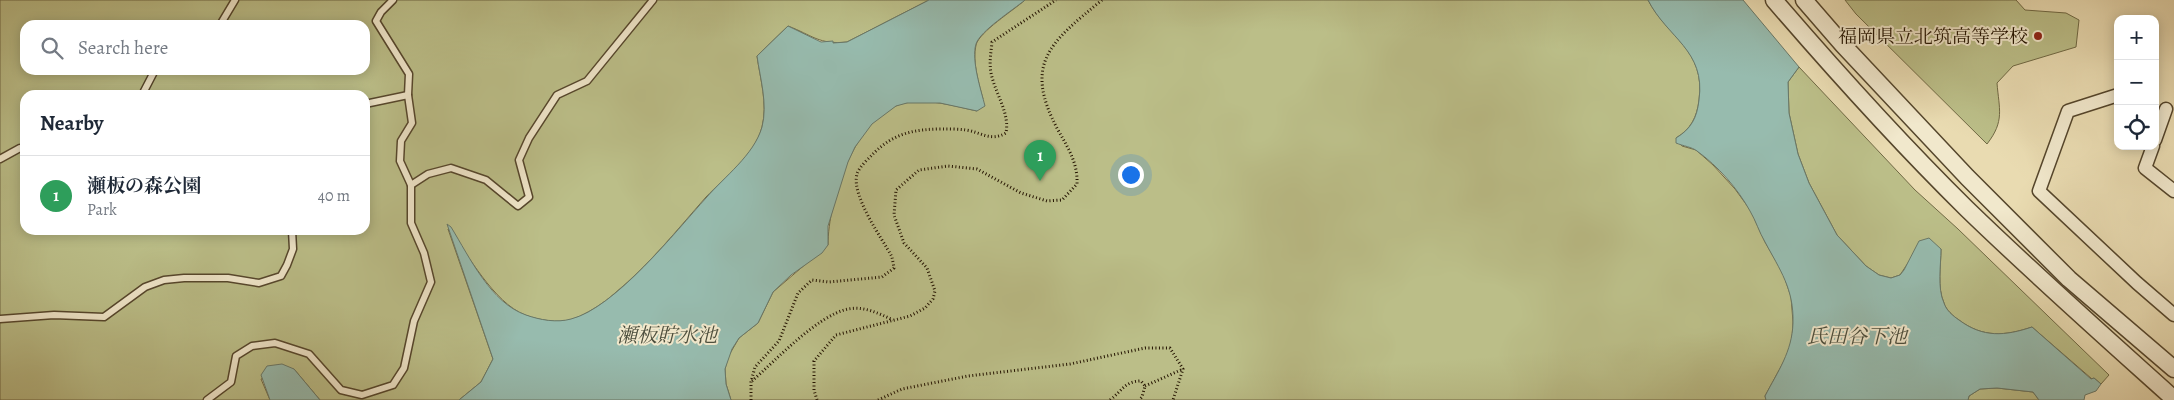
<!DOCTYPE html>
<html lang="en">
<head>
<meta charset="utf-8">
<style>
	body { margin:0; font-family:Alegreya,"Noto Serif JP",serif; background:#f6f6f7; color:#1f2937 }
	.controls { position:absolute; right:15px; top:15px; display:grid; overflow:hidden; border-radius:10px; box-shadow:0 2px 12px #0003 }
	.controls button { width:45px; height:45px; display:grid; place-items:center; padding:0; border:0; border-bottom:1px solid #e0e1e3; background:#fff; color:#1f2937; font:25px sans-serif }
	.you { position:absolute; left:1130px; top:174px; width:18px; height:18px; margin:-12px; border:4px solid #fff; border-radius:50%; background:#1a73e8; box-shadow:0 0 0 8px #1a73e833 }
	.badge { display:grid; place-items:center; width:32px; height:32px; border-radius:50%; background:#8f2418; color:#fff; font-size:16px; font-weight:700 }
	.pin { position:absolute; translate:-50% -41px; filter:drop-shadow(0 1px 2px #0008) }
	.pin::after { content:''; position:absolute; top:26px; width:18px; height:15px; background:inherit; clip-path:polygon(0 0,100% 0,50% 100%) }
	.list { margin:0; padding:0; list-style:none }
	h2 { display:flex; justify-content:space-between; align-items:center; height:65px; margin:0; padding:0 20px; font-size:21px }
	h2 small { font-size:16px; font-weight:400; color:#747a83 }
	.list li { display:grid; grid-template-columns:32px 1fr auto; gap:15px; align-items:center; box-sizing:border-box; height:80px; padding:0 20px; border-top:1px solid #e0e1e3 }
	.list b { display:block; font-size:19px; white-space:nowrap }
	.list p { margin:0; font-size:16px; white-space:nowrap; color:#747a83 }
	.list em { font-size:16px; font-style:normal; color:#747a83 }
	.icon { flex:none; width:28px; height:28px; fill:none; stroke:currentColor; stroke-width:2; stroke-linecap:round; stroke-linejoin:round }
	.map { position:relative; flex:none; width:2174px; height:400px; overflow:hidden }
	.search { position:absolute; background:#fff; box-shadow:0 2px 12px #0003; left:20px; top:20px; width:350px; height:55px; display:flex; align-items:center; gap:12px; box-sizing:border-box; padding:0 18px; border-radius:15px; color:#747a83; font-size:19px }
	.panel { position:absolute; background:#fff; box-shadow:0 2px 12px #0003; left:20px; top:90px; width:350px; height:145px; border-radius:15px }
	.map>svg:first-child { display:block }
</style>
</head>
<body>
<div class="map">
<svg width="2174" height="400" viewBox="0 0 2174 400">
	<rect width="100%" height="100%" fill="#e9dbb1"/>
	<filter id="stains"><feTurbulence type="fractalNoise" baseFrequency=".004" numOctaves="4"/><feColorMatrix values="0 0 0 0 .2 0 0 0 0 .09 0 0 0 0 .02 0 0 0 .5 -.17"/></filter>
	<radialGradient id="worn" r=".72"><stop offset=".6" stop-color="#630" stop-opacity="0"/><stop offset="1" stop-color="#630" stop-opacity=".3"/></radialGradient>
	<!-- green -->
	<g fill="#bbbe88" stroke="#706944" fill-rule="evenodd">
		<path d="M0,0H929L847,42C819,45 812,35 788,26L757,56C760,78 768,104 762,127C755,155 725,177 706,197C677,230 649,265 615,293C604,303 587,314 573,319C559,324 539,320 525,315C493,302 469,255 448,229L493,359L481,382L459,400H320L294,369L261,379L270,400H0ZM25,25H365V70H25ZM25,95H365V230H25Z"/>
		<path d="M1025,0H1648C1668,38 1706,50 1699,100C1697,117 1691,129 1676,138L1682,146L1696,150L1713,165L1735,189L1751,211L1765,242L1783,273L1791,297L1793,322L1792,339L1789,352L1765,396L1766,400H731L726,384L725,369L728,357L739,338L758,323L773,292L828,245C828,201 855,114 905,103C928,98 954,106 977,111L983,99C979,84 972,61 976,45C979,32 1014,10 1025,0Z"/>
		<path d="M1845,0H2016L2025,10L2066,13L2079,20L2076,47L2013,66L1997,83C1999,109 2005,121 1987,144L1856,14Z"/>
		<path d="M1799,67L1915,190L1958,229L2109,375L2101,384L2094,378L2092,379L2032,327C2005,336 1983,338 1959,320C1953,316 1946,310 1944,303C1937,288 1941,265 1941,249L1910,260L1900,275L1891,278L1879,275L1866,266L1837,235L1809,183L1798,154L1789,113L1788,82Z"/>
		<polygon points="1997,388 2033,392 2039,400 1968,400 1969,396 1980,389"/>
	</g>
	<!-- water -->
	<g fill="#97bbae" stroke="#697868">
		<path d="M929,0H1025C1013,10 980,31 976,44C971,60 981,90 985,106L977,111L940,103H907L896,106L872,124L855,147L848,162L828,226V245L822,253L791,275L773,292L758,323L739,338L732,349L725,369L726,384L731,400H459L481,382L493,359L447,224L451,227C470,258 491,303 526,315C540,320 557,323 571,319C615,308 676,231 706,198C724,177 754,155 762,127C768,104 760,78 757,56L788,26L821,42L833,41V43L847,42Z"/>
		<path d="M1648,0H1743L1799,67L1788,82L1789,113L1798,154L1809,183L1837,235L1866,266L1879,275L1891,278L1900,275L1904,270L1919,241L1929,238L1941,249C1941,265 1937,288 1944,303C1946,310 1953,316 1959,320C1983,338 2005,336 2032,327L2091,379L2094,378L2101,384L2096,391L2085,395L2084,400H2039L2033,392L1997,388L1980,389L1969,396L1968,400H1766L1765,396C1778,371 1792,352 1793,323C1794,289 1780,270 1765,242C1759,232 1756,221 1750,211C1738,189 1718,166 1697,151C1692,147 1683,146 1676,143V138C1691,129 1697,118 1699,100C1706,50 1667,38 1648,0Z"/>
		<polygon points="282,364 294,369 320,400 270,400 261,375 267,366"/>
	</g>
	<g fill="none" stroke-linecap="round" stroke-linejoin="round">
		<defs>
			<g id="service">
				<polyline points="393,0 381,12 376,21 409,74 408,95"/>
				<polyline points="220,25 235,0"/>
				<polyline points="142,95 155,70"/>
				<polyline points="0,159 20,148 25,148"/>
				<polyline points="411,185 428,174 451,168 486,180 518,206 529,197 519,160 529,138 557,95 587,81 653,0"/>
				<polyline points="0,319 54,315 104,317 145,287 164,280 184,278 228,278 259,283 281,276 287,265 293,249 292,230"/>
				<polyline points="207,400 231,382 236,356 252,346 275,343 309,354 341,390 362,395 393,385 404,368 414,321 431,282 424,253 411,223 411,185 400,161 401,141 412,123 408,95 365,104"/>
			</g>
			<g id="minor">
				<polyline points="2118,95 2068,111 2039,191 2137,283 2174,315"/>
				<polyline points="2155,140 2166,109"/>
				<polyline points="2153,146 2145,168 2174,191"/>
			</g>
			<g id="tertiary">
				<path d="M1774,0C1836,72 1900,143 1967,209C2034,274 2104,336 2174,399"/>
				<polyline points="1804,0 1843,45 1967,177 2069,279 2174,369"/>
			</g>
		</defs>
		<!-- service casing -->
		<use href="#service" stroke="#55462c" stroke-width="9"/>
		<!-- minor casing -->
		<use href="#minor" stroke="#55462c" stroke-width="15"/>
		<!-- tertiary casing -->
		<use href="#tertiary" stroke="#55462c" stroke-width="19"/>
		<!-- path -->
		<g stroke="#241400" stroke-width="3" stroke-dasharray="1 2.5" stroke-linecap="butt">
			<path d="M752,381C775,361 818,315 848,309C864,306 878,313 893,320"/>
			<polyline points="1145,386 1183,369"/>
			<path d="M751,400V382L755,367L779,341L798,293L812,280L829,282L882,277L894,268L892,257C882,238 851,196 857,174C859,167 868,159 874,153C894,133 915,129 943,129C950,129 959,129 966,130C981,132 990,142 1006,133C1010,113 995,93 991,73C989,62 991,53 992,42L1056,0"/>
			<path d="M817,400L814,390V361L836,335L910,316L925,308L933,299L935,291L927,268L904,243L894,215L896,190L919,170L948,166L977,169L1021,193L1047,201L1062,200L1077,184C1078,163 1068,148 1058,130C1022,63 1051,42 1102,0"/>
			<polyline points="878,400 902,389 968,376 1070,364 1145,348 1170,348 1183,369 1173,400"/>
			<path d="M1110,400C1122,391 1125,381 1141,381L1145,386L1142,397L1139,400"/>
		</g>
		<!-- service -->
		<use href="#service" stroke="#f1e8cc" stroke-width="6"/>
		<!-- minor -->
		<use href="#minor" stroke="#f1e8cc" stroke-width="12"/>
		<!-- tertiary -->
		<use href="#tertiary" stroke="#f1e8cc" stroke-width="16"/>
	</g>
	<!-- markers -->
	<circle fill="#8f2418" stroke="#f1e8cc" stroke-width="2" cx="2038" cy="36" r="5"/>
	<g text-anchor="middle" stroke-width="4" stroke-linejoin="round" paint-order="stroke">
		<!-- poi labels -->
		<g font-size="19" fill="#241400" stroke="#f1e8cc" text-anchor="end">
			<text x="2028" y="43">福岡県立北筑高等学校</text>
		</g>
		<!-- water labels -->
		<g font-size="20" font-style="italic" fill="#4c4e3d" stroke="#f1e8cc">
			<text x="667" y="342">瀬板貯水池</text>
			<text x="1857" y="343">氏田谷下池</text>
		</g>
	</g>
	<rect width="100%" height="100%" filter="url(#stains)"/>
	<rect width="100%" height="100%" fill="url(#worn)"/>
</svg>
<div class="controls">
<button>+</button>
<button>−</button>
<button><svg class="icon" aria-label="locate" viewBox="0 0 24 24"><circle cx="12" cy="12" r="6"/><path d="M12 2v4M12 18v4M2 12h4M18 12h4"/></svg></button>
</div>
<div class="you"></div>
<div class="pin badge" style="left:1040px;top:181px;background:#2e9e5b">1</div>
<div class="search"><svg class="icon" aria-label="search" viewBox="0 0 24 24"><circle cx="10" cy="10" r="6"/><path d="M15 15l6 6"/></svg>Search here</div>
<section class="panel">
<h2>Nearby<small></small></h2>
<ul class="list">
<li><span class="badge" style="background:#2e9e5b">1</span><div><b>瀬板の森公園</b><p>Park</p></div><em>40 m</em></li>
</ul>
</section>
</div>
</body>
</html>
